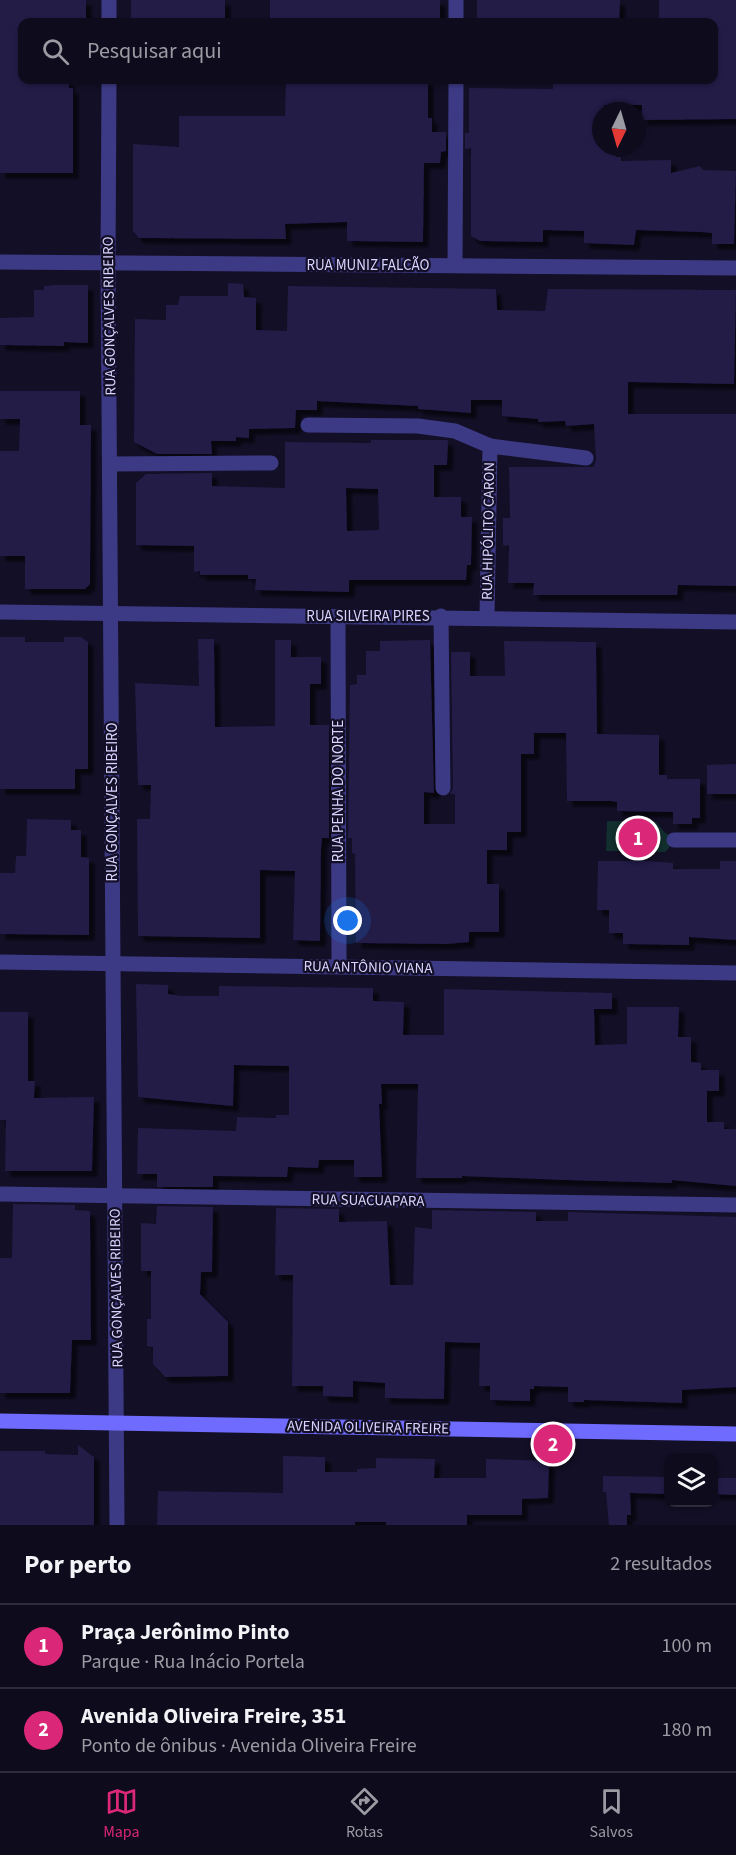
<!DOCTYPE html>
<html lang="pt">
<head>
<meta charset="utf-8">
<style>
	body { margin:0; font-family:"Source Sans 3",sans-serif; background:#1c1929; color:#f1f3f6 }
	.controls { position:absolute; right:18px; bottom:18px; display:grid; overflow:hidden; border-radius:12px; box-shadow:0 2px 4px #0004 }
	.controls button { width:54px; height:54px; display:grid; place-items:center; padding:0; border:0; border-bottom:2px solid #2e2b3b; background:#0e0b1c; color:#f1f3f6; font:30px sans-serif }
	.compass { position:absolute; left:592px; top:102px; width:54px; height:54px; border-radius:50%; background:#0e0b1c; box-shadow:0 2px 4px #0004; rotate:185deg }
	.you { position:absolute; left:348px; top:921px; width:21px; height:21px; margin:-15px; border:4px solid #fff; border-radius:50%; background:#1a73e8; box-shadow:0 0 0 9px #1a73e833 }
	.badge { display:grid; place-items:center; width:39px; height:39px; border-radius:50%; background:#db2777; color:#fff; font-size:20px; font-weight:700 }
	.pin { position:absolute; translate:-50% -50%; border:3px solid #fff; box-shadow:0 2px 6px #0006 }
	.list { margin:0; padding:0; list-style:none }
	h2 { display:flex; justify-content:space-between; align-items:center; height:78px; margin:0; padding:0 24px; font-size:26px }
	h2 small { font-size:20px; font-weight:400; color:#9b9ba3 }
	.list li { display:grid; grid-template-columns:39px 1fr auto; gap:18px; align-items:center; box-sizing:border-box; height:84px; padding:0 24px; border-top:2px solid #2e2b3b }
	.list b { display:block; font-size:22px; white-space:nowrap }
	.list p { margin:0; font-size:20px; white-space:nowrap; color:#9b9ba3 }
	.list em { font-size:20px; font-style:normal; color:#9b9ba3 }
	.icon { flex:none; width:33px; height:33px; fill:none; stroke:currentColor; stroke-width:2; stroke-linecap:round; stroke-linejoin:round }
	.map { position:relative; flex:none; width:736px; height:1525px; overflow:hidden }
	.search { position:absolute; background:#0e0b1c; box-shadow:0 2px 4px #0004; left:18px; right:18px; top:18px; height:66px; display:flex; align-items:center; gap:15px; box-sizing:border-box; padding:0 21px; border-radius:12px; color:#9b9ba3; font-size:22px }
	.sheet { height:246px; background:#0e0b1c }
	nav { display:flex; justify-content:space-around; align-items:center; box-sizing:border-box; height:84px; border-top:2px solid #2e2b3b; background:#0e0b1c; font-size:16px; color:#9b9ba3 }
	nav a { display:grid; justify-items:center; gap:3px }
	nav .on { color:#db2777 }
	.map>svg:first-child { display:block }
</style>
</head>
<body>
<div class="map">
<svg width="736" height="1525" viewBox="0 0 736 1525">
	<defs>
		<filter id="shadow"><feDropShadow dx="5.5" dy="5.5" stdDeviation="1.5" flood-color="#0009"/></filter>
	</defs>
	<rect width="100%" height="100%" fill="#130f26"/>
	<!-- green -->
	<polygon fill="#12302f" points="607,821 656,822 665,833 670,835 669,848 665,852 606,851"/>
	<!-- building -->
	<g fill="#241b47" fill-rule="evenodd" filter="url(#shadow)">
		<polygon points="0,0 86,0 86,21 22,22 22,80 69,80 69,88 73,88 73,173 0,173"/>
		<polygon points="131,0 225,0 225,22 160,19 159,22 131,22"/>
		<rect x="270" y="0" width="170" height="22"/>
		<polygon points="477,0 620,0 619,22 477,22"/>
		<polygon points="659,0 736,0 736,119 642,120 642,105 604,105 604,111 601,111 601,147 609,147 609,152 615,151 616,157 621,157 621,161 671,160 671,173 700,166 703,170 736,171 734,244 712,244 712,233 701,232 636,230 634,245 584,243 584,231 543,230 543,242 480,241 471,236 471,148 465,149 465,133 469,133 469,88 553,89 553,81 559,80 714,80 714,22 659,22"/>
		<polygon points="286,80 428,80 428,118 432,118 432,132 446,132 446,151 441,152 440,163 424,163 423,242 347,241 347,222 285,224 286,239 139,238 133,231 133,144 179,147 179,116 285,116"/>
		<polygon points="228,283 243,284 244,297 256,298 256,330 287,331 288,286 496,289 497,310 545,311 548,289 736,290 734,384 628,382 628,414 736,414 736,586 678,585 677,595 533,595 534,583 508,583 509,546 503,545 503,518 510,518 509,467 594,467 596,459 594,424 566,426 565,421 538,422 538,419 502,416 502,400 471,400 471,413 418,409 418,406 317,401 317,410 296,410 295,428 249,429 249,438 236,437 236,441 211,441 212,454 157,454 134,442 135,319 166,320 166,305 178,305 180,296 228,296"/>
		<polygon points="54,285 88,285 88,343 64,342 64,346 0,345 0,318 34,317 34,290 44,290 44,286"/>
		<polygon points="0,391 80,391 80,425 91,425 90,584 85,589 25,589 25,556 0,556 0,451 19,451 20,419 0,419"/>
		<path d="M371,440H448L447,465H434V497H461V517H472L471,565H467L466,580H349V592L255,590L256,579H248V575H200V571L194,572V546L136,545V483L146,474L212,473V486L285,488V442L371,443ZM346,488L378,489L379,530L347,531Z"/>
		<polygon points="0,637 25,637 25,642 64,642 64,637 81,637 88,642 88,769 75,769 75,789 0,789"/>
		<polygon points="198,639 214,639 215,727 275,726 275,640 291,640 291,657 321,657 321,684 310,684 310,725 329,725 329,838 322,838 321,849 320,941 293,940 295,871 260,870 260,938 138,936 137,819 150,819 151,785 138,785 135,683 199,686"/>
		<polygon points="430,640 434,793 424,792 424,824 455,824 455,794 450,794 453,788 451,652 470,652 470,676 505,676 504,641 596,642 597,734 659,735 659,775 667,775 667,779 700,779 700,818 692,818 692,824 673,824 673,812 617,811 617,802 611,801 567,801 566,733 534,733 534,754 521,754 521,832 507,832 507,850 487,850 487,884 499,884 499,932 469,932 469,942 447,944 356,943 355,854 352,853 352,838 348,838 350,685 357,684 357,675 366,675 366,651 380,651 380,641"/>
		<polygon points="736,764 736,794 707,794 707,765"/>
		<polygon points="27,819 71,820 71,830 81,830 81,857 89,858 89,935 0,934 0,873 15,873 16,856 26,856"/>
		<polygon points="598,861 647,861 673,863 673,869 720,869 720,861 736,861 736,940 689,937 689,945 623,944 623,933 609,933 609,910 597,910"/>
		<polygon points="136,984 168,985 168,994 182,996 219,996 219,986 373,988 373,1001 404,1002 403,1035 444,1035 444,989 612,993 612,1009 594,1009 595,1045 627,1044 627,1007 679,1007 678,1037 691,1037 691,1062 701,1063 701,1070 719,1070 719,1091 707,1091 707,1122 724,1122 724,1129 736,1129 736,1186 672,1180 672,1183 564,1180 462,1176 462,1178 416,1178 418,1084 381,1084 382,1104 379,1104 382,1177 354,1177 354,1160 319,1160 318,1168 288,1167 287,1177 213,1176 213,1187 157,1187 157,1174 137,1174 138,1128 236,1131 237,1117 276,1118 276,1115 289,1115 289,1066 234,1065 233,1106 138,1097"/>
		<polygon points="0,1012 28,1012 28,1081 35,1081 34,1098 94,1097 92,1171 5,1171 6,1120 0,1120"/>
		<polygon points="13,1204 75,1205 75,1210 90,1211 91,1340 72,1340 70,1393 0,1393 0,1258 12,1258"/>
		<polygon points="157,1206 213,1207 212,1272 201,1272 200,1294 228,1322 228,1376 165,1377 153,1364 153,1347 147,1346 147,1319 151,1319 151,1271 141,1271 141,1223 156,1224"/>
		<polygon points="276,1208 339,1209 339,1222 387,1221 390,1285 413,1285 415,1227 432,1229 432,1210 536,1212 536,1221 568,1221 568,1212 736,1217 736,1387 682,1390 682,1403 584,1400 584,1402 568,1402 568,1387 534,1386 534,1389 530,1389 530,1401 490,1400 490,1386 479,1386 480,1343 445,1342 444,1399 385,1398 385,1383 353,1381 353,1397 323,1396 323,1386 292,1386 293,1275 275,1275"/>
		<polygon points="78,1445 94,1457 94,1525 0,1525 0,1451 45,1451 45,1454 78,1455"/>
		<polygon points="283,1456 325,1457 325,1472 357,1472 357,1469 376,1468 376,1458 435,1459 434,1478 486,1478 486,1459 549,1461 548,1498 522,1499 522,1515 467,1515 467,1525 386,1525 386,1522 355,1522 355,1525 157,1525 158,1491 283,1493"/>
		<polygon points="603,1476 669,1477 669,1494 630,1493 631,1515 627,1515 627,1525 609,1525 606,1492 603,1492"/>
		<polygon points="714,1478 736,1478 736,1495 714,1494"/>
	</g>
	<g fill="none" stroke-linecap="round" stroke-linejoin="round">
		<!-- street -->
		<g stroke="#3d3a85" stroke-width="15">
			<polyline points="109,22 109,0"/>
			<polyline points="456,22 456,0"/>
			<polyline points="109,80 108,263 117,1525"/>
			<polyline points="0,262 736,268"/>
			<polyline points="455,265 456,80"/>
			<polyline points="308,425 418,426 455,431 490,446 487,617"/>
			<polyline points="490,446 586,458"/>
			<polyline points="110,464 271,463"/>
			<polyline points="0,612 736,622"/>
			<polyline points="338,616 339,966"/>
			<polyline points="441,616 443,788"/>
			<polyline points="674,840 736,840"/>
			<polyline points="0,962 736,973"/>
			<polyline points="0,1194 736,1205"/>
		</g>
		<!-- secondary -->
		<polyline stroke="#6f6bff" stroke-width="15" points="0,1421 736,1434"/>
	</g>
	<g text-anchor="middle" stroke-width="4.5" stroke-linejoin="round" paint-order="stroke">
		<!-- street labels -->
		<g font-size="15" fill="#d9d4ff" stroke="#130f26">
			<text x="368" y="270">RUA MUNIZ FALCÃO</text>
			<text transform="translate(109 316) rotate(-91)" y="5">RUA GONÇALVES RIBEIRO</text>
			<text transform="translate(488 531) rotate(-89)" y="5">RUA HIPÓLITO CARON</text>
			<text x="368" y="621">RUA SILVEIRA PIRES</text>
			<text transform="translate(338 791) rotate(-90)" y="5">RUA PENHA DO NORTE</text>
			<text transform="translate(112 802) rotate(-90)" y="5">RUA GONÇALVES RIBEIRO</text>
			<text transform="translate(368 967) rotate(1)" y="5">RUA ANTÔNIO VIANA</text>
			<text transform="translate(368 1200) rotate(1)" y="5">RUA SUACUAPARA</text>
			<text transform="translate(116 1288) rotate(-91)" y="5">RUA GONÇALVES RIBEIRO</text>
			<text transform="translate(368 1427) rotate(1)" y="5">AVENIDA OLIVEIRA FREIRE</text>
		</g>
	</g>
</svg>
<div class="controls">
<button><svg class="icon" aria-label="layers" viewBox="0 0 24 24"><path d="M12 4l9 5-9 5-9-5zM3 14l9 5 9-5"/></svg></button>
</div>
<svg class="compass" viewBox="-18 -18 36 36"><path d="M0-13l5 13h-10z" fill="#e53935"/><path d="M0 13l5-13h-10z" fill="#9b9ba3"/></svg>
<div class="you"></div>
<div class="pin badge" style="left:638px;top:838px">1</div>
<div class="pin badge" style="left:553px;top:1444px">2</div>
<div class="search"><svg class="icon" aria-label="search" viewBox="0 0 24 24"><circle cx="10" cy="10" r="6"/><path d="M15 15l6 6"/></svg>Pesquisar aqui</div>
</div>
<section class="sheet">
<h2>Por perto<small>2 resultados</small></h2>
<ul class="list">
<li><span class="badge">1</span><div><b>Praça Jerônimo Pinto</b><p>Parque · Rua Inácio Portela</p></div><em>100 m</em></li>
<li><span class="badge">2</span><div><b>Avenida Oliveira Freire, 351</b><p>Ponto de ônibus · Avenida Oliveira Freire</p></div><em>180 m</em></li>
</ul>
</section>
<nav>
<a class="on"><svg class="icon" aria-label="map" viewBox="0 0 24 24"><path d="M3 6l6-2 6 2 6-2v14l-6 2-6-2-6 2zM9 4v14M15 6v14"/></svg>Mapa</a>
<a><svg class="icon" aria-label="directions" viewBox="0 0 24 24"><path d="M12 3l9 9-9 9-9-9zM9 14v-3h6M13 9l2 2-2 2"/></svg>Rotas</a>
<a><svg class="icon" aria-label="saved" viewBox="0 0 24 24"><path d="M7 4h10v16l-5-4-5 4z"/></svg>Salvos</a>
</nav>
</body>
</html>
